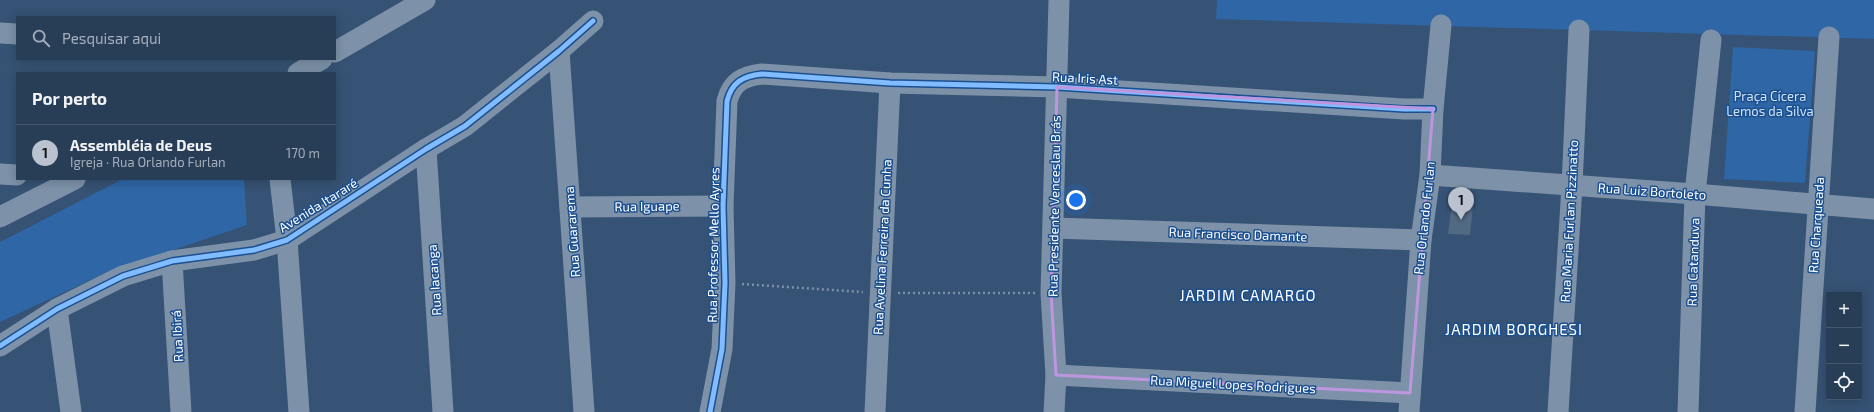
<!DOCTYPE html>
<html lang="pt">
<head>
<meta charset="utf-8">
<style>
	body { margin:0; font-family:"Exo 2",sans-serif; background:#344961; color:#f1f3f6 }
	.controls { position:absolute; right:12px; bottom:12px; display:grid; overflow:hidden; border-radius:0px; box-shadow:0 2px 10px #0003 }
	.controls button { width:36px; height:36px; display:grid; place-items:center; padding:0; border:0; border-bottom:1px solid #44576d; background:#283e57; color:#f1f3f6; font:20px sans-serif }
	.you { position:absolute; left:1076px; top:200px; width:14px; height:14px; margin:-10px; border:3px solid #fff; border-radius:50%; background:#1a73e8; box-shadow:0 0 0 6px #1a73e833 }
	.badge { display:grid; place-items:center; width:26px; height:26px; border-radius:50%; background:#b9c2ce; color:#111; font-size:13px; font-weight:700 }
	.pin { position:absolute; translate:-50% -33px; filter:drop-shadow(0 1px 2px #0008) }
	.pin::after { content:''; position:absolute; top:21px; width:14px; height:12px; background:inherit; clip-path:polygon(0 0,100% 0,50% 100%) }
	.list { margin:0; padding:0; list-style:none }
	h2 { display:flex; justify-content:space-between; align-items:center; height:52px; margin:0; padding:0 16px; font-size:17px }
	h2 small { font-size:13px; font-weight:400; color:#a5aeba }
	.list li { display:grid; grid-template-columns:26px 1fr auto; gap:12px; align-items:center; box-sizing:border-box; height:56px; padding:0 16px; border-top:1px solid #44576d }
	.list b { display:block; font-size:15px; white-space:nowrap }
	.list p { margin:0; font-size:13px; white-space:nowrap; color:#a5aeba }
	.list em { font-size:13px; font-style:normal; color:#a5aeba }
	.icon { flex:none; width:22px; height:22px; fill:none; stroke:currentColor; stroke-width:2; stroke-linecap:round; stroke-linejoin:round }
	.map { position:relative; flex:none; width:1874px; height:412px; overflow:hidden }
	.search { position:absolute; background:#283e57; box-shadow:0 2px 10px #0003; left:16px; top:16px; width:320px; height:44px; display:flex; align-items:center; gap:10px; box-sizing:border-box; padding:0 14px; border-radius:0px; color:#a5aeba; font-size:15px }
	.panel { position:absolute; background:#283e57; box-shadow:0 2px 10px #0003; left:16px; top:72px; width:320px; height:108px; border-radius:0px }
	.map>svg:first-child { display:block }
</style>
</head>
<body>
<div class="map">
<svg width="1874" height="412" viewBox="0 0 1874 412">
	<rect width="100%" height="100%" fill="#365274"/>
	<!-- green -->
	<g fill="#2f66a5">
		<polygon points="1217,0 1874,0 1874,39 1216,19"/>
		<polygon points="1733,47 1815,51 1805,183 1724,179"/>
		<polygon points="123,179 244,179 247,225 108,272 0,322 0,242"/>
	</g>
	<!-- building -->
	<polygon fill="#526984" points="1452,203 1473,206 1470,235 1448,234"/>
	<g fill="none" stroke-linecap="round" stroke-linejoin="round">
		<!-- path -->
		<g stroke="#7d92a8" stroke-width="2.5" stroke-dasharray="2 3" stroke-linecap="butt">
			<polyline points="742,284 863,292"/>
			<polyline points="898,293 1035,293"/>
		</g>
		<!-- minor -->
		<g stroke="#7d92a8" stroke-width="21">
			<polyline points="0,33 17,34"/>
			<polyline points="559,51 584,412"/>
			<polyline points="335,52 425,0"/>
			<polyline points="298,73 322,59"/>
			<polyline points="426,149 443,412"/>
			<polyline points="0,174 17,175"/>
			<polyline points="1430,175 1695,194 1874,209"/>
			<polyline points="280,179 287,240 299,412"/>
			<polyline points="570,207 723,206"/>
			<polyline points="0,217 75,179"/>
			<polyline points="1054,228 1421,240"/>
			<polyline points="172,261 181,412"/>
			<polyline points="57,309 71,412"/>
			<polyline points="0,346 57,309 123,276 172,261 254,250 287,240 426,149 465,126 559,51 593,21"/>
			<polyline points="1056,375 1410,393"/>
			<path d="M710,412L722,349L725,283L723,206L727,101C732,82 743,76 762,74L890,83L1057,87L1404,109H1433"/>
			<polyline points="875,412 890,83"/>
			<polyline points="1054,412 1056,375 1051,293 1059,0"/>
			<polyline points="1409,412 1421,240 1430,175 1433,109 1441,25"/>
			<polyline points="1558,412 1572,186 1579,30"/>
			<polyline points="1688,412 1695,194 1711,40"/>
			<polyline points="1805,412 1829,37"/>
		</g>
		<defs>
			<g id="cycleway">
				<polyline points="0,346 57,309 123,276 172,261 254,250 287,240 426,149 465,126 559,51 593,21"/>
				<path d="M710,412L722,349L725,283L723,206L727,101C732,82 743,76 762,74L890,83L1057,87L1404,109H1433"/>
			</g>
		</defs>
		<!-- cycleway casing -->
		<use href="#cycleway" stroke="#1b4f8f" stroke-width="8"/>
		<!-- cycleway -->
		<use href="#cycleway" stroke="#80bcff" stroke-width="5"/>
	</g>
	<!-- marked area -->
	<path fill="none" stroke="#bd96df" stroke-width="3" stroke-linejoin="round" d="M1057,87L1433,109L1410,393L1056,375L1051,293Z"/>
	<g text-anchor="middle" stroke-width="3" stroke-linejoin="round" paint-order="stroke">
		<!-- street labels -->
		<g font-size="13" fill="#fff" stroke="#1b4f8f">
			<text transform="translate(1085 78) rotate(3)" y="5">Rua Iris Ast</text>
			<text transform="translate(1652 191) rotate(4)" y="5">Rua Luiz Bortoleto</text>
			<text transform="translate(318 205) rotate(-32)" y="5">Avenida Itararé</text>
			<text transform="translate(647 206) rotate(-1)" y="5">Rua Iguape</text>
			<text transform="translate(1054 206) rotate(-89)" y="5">Rua Presidente Venceslau Brás</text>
			<text transform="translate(1424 218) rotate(-84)" y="5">Rua Orlando Furlan</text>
			<text transform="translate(1569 221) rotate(-87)" y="5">Rua Maria Furlan Pizzinatto</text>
			<text transform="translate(1816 225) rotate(-86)" y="5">Rua Charqueada</text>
			<text transform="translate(572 232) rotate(-94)" y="5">Rua Guararema</text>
			<text transform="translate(1238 234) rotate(2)" y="5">Rua Francisco Damante</text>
			<text transform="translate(713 245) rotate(-89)" y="5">Rua Professor Mello Ayres</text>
			<text transform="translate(882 247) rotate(-87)" y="5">Rua Avelina Ferreira da Cunha</text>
			<text transform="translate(1693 262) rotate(-88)" y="5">Rua Catanduva</text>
			<text transform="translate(434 280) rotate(-94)" y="5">Rua Iacanga</text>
			<text transform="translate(177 336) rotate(-93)" y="5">Rua Ibirá</text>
			<text transform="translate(1233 384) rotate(3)" y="5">Rua Miguel Lopes Rodrigues</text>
		</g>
		<!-- park labels -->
		<g font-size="13" fill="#cfe3fa" stroke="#1b4f8f">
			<text x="1770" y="101">Praça Cícera<tspan x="1770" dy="15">Lemos da Silva</tspan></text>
		</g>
		<!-- quarter labels -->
		<g font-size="15" letter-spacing="1" fill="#fff" stroke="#1b4f8f">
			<text x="1248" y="301">JARDIM CAMARGO</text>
			<text x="1514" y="335">JARDIM BORGHESI</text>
		</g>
	</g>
</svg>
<div class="controls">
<button>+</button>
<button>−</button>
<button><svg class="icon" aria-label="locate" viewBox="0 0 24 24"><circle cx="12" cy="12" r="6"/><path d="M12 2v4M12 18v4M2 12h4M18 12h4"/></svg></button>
</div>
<div class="you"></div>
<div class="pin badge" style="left:1461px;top:220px">1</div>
<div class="search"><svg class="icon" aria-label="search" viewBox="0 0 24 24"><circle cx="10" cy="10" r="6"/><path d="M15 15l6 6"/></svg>Pesquisar aqui</div>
<section class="panel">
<h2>Por perto<small></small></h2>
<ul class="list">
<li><span class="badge">1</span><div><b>Assembléia de Deus</b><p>Igreja · Rua Orlando Furlan</p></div><em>170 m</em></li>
</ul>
</section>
</div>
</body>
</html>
